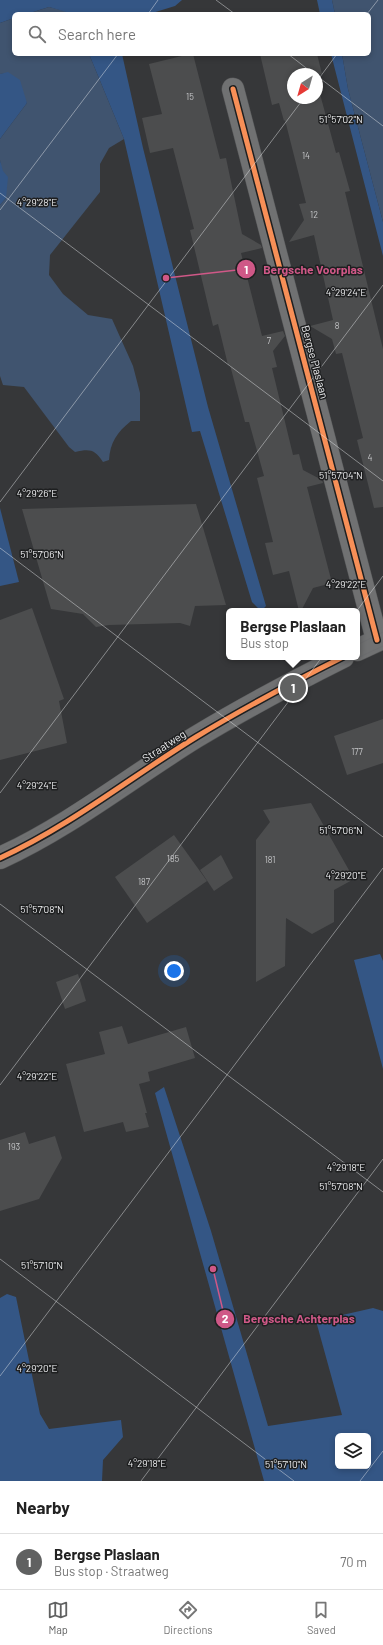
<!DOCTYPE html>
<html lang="en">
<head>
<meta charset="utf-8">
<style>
	body { margin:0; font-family:Barlow,sans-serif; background:#f2f2f2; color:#222 }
	.controls { position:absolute; right:12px; bottom:12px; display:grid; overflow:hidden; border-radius:6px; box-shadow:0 2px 6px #0003 }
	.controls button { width:36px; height:36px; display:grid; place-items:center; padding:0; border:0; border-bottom:1px solid #e0e0e0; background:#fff; color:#222; font:20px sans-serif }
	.compass { position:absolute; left:287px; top:68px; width:36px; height:36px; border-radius:50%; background:#fff; box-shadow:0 2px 6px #0003; rotate:217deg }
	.you { position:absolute; left:174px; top:971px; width:14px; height:14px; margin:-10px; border:3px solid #fff; border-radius:50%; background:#1a73e8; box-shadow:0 0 0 6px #1a73e833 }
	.badge { display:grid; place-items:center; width:26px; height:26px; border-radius:50%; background:#606161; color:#fff; font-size:13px; font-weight:700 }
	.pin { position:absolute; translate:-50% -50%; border:2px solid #fff; box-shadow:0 1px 4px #0006 }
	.popup { position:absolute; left:226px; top:608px; width:134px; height:52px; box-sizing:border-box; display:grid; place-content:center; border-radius:6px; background:#fff; filter:drop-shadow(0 1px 3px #0005); font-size:13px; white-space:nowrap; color:#767676 }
	.popup b { font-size:15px; color:#222 }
	.popup::after { content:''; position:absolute; left:50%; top:100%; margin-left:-8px; border:8px solid transparent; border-top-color:#fff }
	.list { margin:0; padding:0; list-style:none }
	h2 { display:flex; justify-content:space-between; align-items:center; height:52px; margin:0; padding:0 16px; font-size:17px }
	h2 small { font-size:13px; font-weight:400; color:#767676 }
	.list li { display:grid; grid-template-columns:26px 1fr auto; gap:12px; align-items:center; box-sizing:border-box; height:56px; padding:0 16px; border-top:1px solid #e0e0e0 }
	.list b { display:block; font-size:15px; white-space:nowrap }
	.list p { margin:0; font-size:13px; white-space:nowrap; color:#767676 }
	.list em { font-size:13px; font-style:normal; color:#767676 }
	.icon { flex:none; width:22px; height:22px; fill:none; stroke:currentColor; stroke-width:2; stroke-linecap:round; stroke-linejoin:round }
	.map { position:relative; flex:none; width:383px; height:1481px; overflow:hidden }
	.search { position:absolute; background:#fff; box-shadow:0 2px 6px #0003; left:12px; right:12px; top:12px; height:44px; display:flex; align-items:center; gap:10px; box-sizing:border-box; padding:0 14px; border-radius:6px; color:#767676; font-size:15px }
	.sheet { height:108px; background:#fff }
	nav { display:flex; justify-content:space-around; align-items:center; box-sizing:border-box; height:56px; border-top:1px solid #e0e0e0; background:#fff; font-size:11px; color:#767676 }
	nav a { display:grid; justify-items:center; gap:2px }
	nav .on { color:#606161 }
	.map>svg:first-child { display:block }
</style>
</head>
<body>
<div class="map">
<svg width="383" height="1481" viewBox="0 0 383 1481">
	<rect width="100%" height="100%" fill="#363739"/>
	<!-- green -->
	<g fill="#40546f">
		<polygon points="332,0 383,0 383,222 348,89 342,54 369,54 369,14 335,14"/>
		<polygon points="49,7 73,13 73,14 27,14"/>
		<path d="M14,18V54H89L124,139L109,148L100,164V192L50,255L49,275L63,294L88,315L112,319L133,366L140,393V421H131C117,432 110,443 109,460L103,462C94,449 90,449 75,452L69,447L24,387L3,385L0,376V205L6,198L0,160V139L27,103L8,73L0,74V23Z"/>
	</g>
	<!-- water -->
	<g fill="#345685" fill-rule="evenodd">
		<polygon points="0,0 182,0 175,6 149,14 73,14 49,7 27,14 14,14 14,18 0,23"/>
		<polygon points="317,0 332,0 335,14 320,14"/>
		<polygon points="89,54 122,54 143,148 208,407 266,606 261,611 252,602 200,431 192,432 124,139"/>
		<polygon points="331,54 342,54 348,89 383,222 383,256"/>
		<polygon points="8,72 20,80 27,103 0,139 0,74"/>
		<polygon points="0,160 3,171 8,177 6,198 0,205"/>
		<polygon points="0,508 19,582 0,586"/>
		<polygon points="380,954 383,961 383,1069 354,960"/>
		<path d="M164,1087L211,1231L268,1426L342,1415L316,1321L373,1308L383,1311V1481H264L155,1093ZM338,1436H368V1466H338Z"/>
		<polygon points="7,1294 16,1297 40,1414 49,1429 121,1420 123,1437 103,1460 102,1481 0,1481 0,1298"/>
	</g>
	<!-- building -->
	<g fill="#4c4d4e">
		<polygon points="190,54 193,54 220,159 226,158 242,234 261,245 262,248 241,253 262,336 283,331 285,336 273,351 277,367 272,368 293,455 299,454 303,470 322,480 323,483 307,487 332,583 313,588 301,611 299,611 289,571 273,575 265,543 273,542 257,478 264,476 249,422 245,422 230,365 228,365 218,324 213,326 190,230 194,229 173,148 150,153 142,118 162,114 149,64"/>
		<polygon points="260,54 317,54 322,74 317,75 317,74 293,74 293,98 317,98 317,83 336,153 339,152 350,191 345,192 383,349 383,507 374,508 357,440 363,438 342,353 336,354 332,339 310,326 333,320 314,235 289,242 304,220 299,204 306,203 285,120 284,121 279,103 272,105"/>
		<polygon points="196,504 226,605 195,606 190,626 180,623 109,625 96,627 83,614 51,609 22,509"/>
		<polygon points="32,608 64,699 59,701 67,743 0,760 0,620"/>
		<polygon points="383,719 383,763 347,775 334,736"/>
		<polygon points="311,803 354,879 334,890 334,922 312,934 286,918 285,966 256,982 256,840 270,822 263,810"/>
		<polygon points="174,835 207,881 147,923 115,877"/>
		<polygon points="221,855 233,878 214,891 200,870"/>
		<polygon points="78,974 86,1001 65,1009 56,982"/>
		<polygon points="122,1026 128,1044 186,1027 195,1058 148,1072 150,1081 139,1084 147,1113 145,1113 149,1127 126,1132 123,1122 84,1132 66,1064 105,1054 99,1032"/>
		<polygon points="25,1132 29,1144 55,1136 62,1158 39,1199 0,1211 0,1140"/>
	</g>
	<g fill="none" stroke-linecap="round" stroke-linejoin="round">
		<defs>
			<g id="minor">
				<polyline points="233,89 377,640"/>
				<polyline points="357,650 383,638"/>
				<path d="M0,858C70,826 131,777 196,737C244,708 293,682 343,657"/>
			</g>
		</defs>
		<!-- minor casing -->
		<use href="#minor" stroke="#545556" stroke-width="23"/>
		<!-- minor -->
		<use href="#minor" stroke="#707172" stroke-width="22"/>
		<!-- tram -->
		<g stroke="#6d6e70" stroke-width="1">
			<polyline points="357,645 383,632"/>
			<polyline points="0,850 68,814 199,728 287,679 332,657"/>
			<polyline points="0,865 75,827 175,759 253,710 293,688 383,646"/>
		</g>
		<defs>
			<g id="cycleway">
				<polyline points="233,89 377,640"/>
				<path d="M0,858C70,826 131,777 196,737C244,708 293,682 343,657"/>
			</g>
		</defs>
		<!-- cycleway casing -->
		<use href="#cycleway" stroke="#1e1f20" stroke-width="8"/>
		<!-- cycleway -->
		<use href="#cycleway" stroke="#f78f57" stroke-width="5"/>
	</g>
	<!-- ticks -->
	<path fill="none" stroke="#ecedef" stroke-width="1" stroke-opacity="0.45" d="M216,0L235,14M148,14L158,0M367,14L378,0M288,54L314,74M317,76L383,126M317,81L337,54M0,193L383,481M0,210L118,54M0,502L304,98M0,548L383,837M0,793L383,285M0,904L383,1192M0,1085L383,576M0,1259L294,1481M0,1376L383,868M141,1481L383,1159M360,1481L383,1451"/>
	<g text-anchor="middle" stroke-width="3" stroke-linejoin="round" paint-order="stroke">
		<!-- number labels -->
		<g font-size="9" fill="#c4c5c7">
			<text x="190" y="100">15</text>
			<text x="306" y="159">14</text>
			<text x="314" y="218">12</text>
			<text x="337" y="329">8</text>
			<text x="269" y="344">7</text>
			<text x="370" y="461">4</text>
			<text x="357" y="755">177</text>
			<text x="173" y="862">185</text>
			<text x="270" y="863">181</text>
			<text x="144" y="885">187</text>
			<text x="14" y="1150">193</text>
		</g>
		<!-- street labels -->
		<g font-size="11" fill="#ecedef" stroke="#1e1f20">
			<text transform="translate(315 362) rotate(75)" y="4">Bergse Plaslaan</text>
			<text transform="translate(164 746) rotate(-33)" y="4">Straatweg</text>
		</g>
	</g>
	<g font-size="10" text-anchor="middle" fill="#ecedef" stroke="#1e1f20" stroke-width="3" stroke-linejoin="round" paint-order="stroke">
		<text x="341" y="123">51°57'02"N</text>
		<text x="37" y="206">4°29'28"E</text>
		<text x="346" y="296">4°29'24"E</text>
		<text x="341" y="479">51°57'04"N</text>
		<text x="37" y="497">4°29'26"E</text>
		<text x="42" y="558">51°57'06"N</text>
		<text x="346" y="588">4°29'22"E</text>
		<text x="37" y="789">4°29'24"E</text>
		<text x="341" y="834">51°57'06"N</text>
		<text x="346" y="879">4°29'20"E</text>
		<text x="42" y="913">51°57'08"N</text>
		<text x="37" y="1080">4°29'22"E</text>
		<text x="346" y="1171">4°29'18"E</text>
		<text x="341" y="1190">51°57'08"N</text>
		<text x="42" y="1269">51°57'10"N</text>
		<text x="37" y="1372">4°29'20"E</text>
		<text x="147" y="1467">4°29'18"E</text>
		<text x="286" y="1468">51°57'10"N</text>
	</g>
	<!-- callouts -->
	<path fill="none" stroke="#cf5887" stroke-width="1.5" d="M166 278L246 269M213 1269L225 1319"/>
	<g fill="#cf5887" stroke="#1e1f20" stroke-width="1.5">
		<circle cx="166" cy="278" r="4"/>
		<circle cx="213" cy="1269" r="4"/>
		<circle cx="246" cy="269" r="10"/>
		<circle cx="225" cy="1319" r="10"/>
	</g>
	<g font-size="12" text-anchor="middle" font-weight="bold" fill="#fff">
		<text x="246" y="274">1</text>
		<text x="225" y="1323">2</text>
	</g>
	<g font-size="12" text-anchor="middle" font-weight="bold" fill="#cf5887" stroke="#1e1f20" stroke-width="3" stroke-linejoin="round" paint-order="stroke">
		<text x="313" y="274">Bergsche Voorplas</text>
		<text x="299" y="1323">Bergsche Achterplas</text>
	</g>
</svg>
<div class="controls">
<button><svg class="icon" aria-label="layers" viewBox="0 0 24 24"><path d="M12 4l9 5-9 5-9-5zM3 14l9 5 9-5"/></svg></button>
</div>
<svg class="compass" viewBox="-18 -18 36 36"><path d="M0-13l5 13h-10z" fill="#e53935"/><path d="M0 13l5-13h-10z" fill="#767676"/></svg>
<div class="you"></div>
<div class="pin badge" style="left:293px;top:688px">1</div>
<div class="popup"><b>Bergse Plaslaan</b>Bus stop</div>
<div class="search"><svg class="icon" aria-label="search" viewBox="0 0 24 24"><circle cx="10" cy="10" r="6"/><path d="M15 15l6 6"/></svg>Search here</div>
</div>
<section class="sheet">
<h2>Nearby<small></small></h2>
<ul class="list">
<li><span class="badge">1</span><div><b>Bergse Plaslaan</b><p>Bus stop · Straatweg</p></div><em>70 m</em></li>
</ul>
</section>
<nav>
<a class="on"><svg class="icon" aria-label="map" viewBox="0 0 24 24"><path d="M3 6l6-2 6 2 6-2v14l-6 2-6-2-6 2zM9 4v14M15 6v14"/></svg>Map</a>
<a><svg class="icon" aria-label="directions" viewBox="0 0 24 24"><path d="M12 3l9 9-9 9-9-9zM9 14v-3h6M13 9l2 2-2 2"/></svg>Directions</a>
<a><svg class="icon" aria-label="saved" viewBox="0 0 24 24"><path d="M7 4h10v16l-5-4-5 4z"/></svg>Saved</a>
</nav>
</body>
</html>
